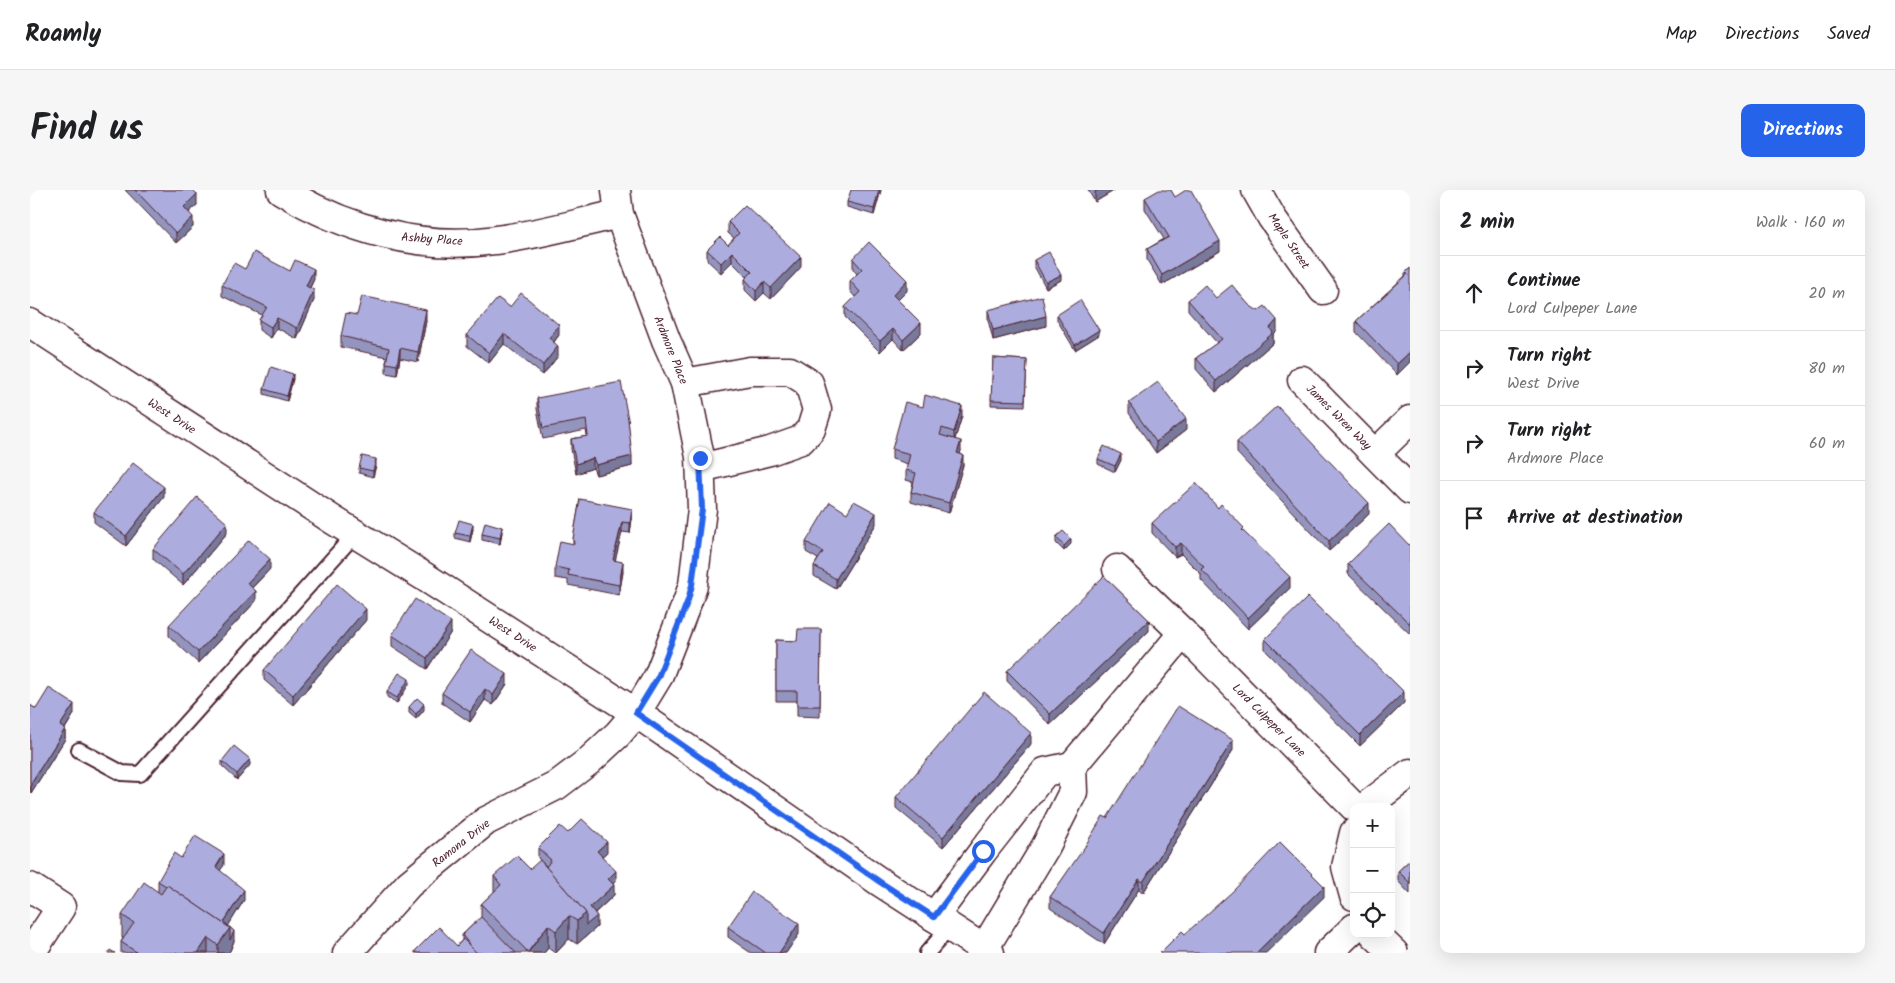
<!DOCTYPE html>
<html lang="en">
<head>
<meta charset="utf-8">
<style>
	body { margin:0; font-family:Kalam,sans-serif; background:#f6f6f6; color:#202124 }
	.controls { position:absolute; right:15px; bottom:15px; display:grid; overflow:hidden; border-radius:10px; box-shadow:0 5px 20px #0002 }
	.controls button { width:45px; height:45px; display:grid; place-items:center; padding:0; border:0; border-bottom:1px solid #e0e0e0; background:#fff; color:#202124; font:25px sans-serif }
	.stop { position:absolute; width:15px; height:15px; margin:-11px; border:4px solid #2563eb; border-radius:50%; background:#fff }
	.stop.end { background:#2563eb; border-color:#fff; box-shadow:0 1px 5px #0008 }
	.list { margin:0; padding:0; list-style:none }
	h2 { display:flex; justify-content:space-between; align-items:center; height:65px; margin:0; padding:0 20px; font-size:21px }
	h2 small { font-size:16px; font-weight:400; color:#757577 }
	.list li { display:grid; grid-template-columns:32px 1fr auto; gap:15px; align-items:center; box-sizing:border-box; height:75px; padding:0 20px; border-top:1px solid #e0e0e0 }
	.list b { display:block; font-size:19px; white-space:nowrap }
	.list p { margin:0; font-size:16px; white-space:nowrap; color:#757577 }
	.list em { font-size:16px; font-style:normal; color:#757577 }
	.icon { flex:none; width:28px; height:28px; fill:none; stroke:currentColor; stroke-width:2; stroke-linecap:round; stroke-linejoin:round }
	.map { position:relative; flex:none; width:1380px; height:763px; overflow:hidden; border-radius:10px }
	header { display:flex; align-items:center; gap:30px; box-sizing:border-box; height:70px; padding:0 25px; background:#fff; border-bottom:1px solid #e0e0e0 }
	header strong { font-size:24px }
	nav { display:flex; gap:28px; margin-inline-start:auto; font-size:18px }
	.intro { display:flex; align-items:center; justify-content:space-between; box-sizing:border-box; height:120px; padding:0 30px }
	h1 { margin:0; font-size:35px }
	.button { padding:12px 22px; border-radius:10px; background:#2563eb; color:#fff; font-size:18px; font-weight:700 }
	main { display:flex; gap:30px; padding:0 30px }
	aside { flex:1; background:#fff; border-radius:10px; box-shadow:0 5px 20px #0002 }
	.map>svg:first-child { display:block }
</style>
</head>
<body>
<header>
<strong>Roamly</strong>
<nav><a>Map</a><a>Directions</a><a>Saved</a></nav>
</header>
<div class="intro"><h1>Find us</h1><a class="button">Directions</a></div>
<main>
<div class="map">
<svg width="1380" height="763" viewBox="0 0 1380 763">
	<rect width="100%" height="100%" fill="#fff"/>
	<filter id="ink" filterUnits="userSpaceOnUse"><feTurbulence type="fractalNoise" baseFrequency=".02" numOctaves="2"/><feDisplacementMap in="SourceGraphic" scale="10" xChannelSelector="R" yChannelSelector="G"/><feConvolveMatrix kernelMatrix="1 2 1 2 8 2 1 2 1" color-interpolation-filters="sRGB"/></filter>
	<g filter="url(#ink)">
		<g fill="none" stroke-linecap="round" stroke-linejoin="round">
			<defs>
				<g id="service">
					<polyline points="49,560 92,583 110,584 325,344"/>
					<polyline points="897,763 920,737"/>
				</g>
				<g id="minor">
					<path d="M251,0C315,39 391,61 466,50C508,45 548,33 589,24"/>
					<polyline points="1226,0 1242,28 1293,100"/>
					<polyline points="0,133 303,330 395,387 606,523 850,692 960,763"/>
					<polyline points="1272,190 1380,300"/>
					<polyline points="655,193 720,181 760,181 779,193 787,220 781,239 771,250 740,261 671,278"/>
					<polyline points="1345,264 1380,230"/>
					<polyline points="1087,379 1153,443 1324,617"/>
					<polyline points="1042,576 1153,443"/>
					<polyline points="1335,617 1380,583"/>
					<polyline points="1324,643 1316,677 1324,706"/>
					<polyline points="0,697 31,717 1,763"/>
					<polyline points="904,727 953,661 1015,582 1042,576 1043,602 1016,656 954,759"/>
					<polyline points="1344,744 1364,763"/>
					<polyline points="317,763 379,694 456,631 526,596 559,571 588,544 606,523 628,487 658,410 663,395 672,319 670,267 655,193 636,150 589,24 586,0"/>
					<polyline points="1298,763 1324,738"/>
				</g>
			</defs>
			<!-- service casing -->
			<use href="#service" stroke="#4a1f2b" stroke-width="18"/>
			<!-- minor casing -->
			<use href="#minor" stroke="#4a1f2b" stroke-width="31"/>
			<!-- service -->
			<use href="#service" stroke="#fff" stroke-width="14"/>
			<!-- minor -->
			<use href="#minor" stroke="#fff" stroke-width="28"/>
		</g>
		<!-- wall -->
		<g fill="#9495bf" stroke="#4a1f2b">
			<polygon points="95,0 163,0 167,15 159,22 163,37 146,53"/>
			<polygon points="851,0 844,25 817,17 817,12"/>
			<polygon points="1058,0 1085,0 1065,12"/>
			<polygon points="1145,7 1190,61 1132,95 1117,70 1117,59 1134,49 1115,19 1115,8"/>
			<polygon points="698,32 771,77 741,109 734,103 726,111 715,100 715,89 717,87 702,72 691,83 677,70 677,60 698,55 704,48 698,43"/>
			<polygon points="823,69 877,101 868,110 891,143 873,160 863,149 850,162 815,127 815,117 825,107 820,101 820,91 827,84 823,79"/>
			<polygon points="1004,70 1031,90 1016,98 1004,76"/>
			<polygon points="1380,78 1367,185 1326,142 1326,131 1375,86 1375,83"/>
			<polygon points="215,79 260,81 284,89 280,98 284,110 267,149 247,138 241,148 229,140 229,130 232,125 192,106 192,95"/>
			<polygon points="1186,108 1219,115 1247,141 1243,145 1243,153 1186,202 1166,179 1166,168 1187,153 1158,120 1158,110"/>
			<polygon points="480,117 529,145 524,152 528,166 513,185 474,154 459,173 437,156 437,145"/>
			<polygon points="958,120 1016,136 963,150 958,130"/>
			<polygon points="327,125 396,131 388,172 370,168 367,185 356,183 356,173 357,167 311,157 311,146"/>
			<polygon points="1027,125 1069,145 1045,160 1027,130"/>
			<polygon points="963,168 997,170 995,216 961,215"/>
			<polygon points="263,189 257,211 234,204 234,199"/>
			<polygon points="507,208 598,229 602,276 566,285 563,278 546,284 541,259 541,249 557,246 556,240 513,249 507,219"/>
			<polygon points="1099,213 1156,240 1126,263 1099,223"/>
			<polygon points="893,217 932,226 925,249 931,261 930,263 933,275 919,323 881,312 881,302 883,292 876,290 876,280 878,274 862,269 862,259"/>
			<polygon points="1207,252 1339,324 1299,361 1207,263"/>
			<polygon points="1068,269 1091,270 1085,282 1068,274"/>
			<polygon points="346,275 343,287 329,283 329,278"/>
			<polygon points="134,307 96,356 64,332 64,322"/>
			<polygon points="550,309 602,329 600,343 592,342 585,370 593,382 589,405 538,395 538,390 525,388 525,377 543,354 543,349"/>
			<polygon points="1188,318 1214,342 1260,398 1218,439 1171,390 1171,384 1151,364 1145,367 1122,343 1122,333"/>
			<polygon points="817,323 846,334 806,399 784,386 784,376 788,369 776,362 776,352"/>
			<polygon points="443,339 440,352 425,348 425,343"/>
			<polygon points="472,342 470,354 452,350 452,344"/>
			<polygon points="197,343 153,395 123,369 123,359"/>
			<polygon points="1026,347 1041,354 1034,361 1026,353"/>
			<polygon points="1380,356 1380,444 1318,384 1318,374"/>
			<polygon points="240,379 222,398 226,411 168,473 139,446 139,435"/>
			<polygon points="336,430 263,515 234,490 234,480"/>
			<polygon points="791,439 790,527 767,526 767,511 746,511 746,450 767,451"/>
			<polygon points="1119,441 1020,535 977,491 977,481"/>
			<polygon points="421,442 397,479 362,456 362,445"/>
			<polygon points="1235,449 1374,513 1330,556 1235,460"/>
			<polygon points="379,494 367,513 357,507 357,502"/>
			<polygon points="477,494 463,515 455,510 440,532 412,513 412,503"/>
			<polygon points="0,515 6,519 44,524 35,539 35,549 1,603 0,602"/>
			<polygon points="379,517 394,520 386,529 379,523"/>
			<polygon points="1001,554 913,657 866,618 866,607"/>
			<polygon points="1203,560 1113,703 1109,699 1074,754 1020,718 1020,707 1077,628"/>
			<polygon points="192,571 220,575 207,590 192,576"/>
			<polygon points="538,643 577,662 572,666 586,691 583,694 584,705 565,723 567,737 547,754 539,749 526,763 525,763 518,758 514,763 385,763 385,761 427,756 432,750 432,745 451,727 451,714 464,702 464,686 516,677 516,676 508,668 508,658"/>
			<polygon points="151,668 194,675 190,680 214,710 198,736 204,751 200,761 198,763 91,763 91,752 93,748 92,748 92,725 128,701 128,691"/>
			<polygon points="1380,670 1380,704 1368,691 1368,681"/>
			<polygon points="698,737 769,744 756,763 721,763 698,747"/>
		</g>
		<!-- shaded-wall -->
		<g fill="#78799b" stroke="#4a1f2b">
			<polygon points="849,0 851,0 844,25 844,19"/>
			<polygon points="1068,0 1085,0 1065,12 1065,2"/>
			<polygon points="167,4 167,15 154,27 154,17"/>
			<polygon points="163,27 163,37 146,53 146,43"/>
			<polygon points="1190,51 1190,61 1132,95 1132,85"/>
			<polygon points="702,62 702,72 691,83 691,73"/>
			<polygon points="771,67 771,77 741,109 741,98"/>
			<polygon points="284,79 284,89 276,106 276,96"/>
			<polygon points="1031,85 1031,90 1016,98 1016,92"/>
			<polygon points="877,90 877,101 863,115 863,105"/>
			<polygon points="734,92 734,103 726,111 726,101"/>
			<polygon points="284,100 284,110 267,149 267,138"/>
			<polygon points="396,120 396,131 388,172 388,162"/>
			<polygon points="1016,126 1016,136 963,150 963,140"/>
			<polygon points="247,128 247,138 241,148 241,137"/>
			<polygon points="1247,130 1247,141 1243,145 1243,153 1186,202 1186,191 1240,138"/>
			<polygon points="891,133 891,143 873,160 873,150"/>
			<polygon points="529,135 529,145 519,158 519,148"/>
			<polygon points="863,139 863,149 850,162 850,151"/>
			<polygon points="1069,140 1069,145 1045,160 1045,155"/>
			<polygon points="474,144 474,154 459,173 459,163"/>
			<polygon points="528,156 528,166 513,185 513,175"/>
			<polygon points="370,158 370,168 367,185 367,175"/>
			<polygon points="1380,162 1380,172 1367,185 1367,174"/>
			<polygon points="263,184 263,189 257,211 257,206"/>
			<polygon points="932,216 932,226 924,252 924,242"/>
			<polygon points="1156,229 1156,240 1126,263 1126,252"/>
			<polygon points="931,251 931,261 927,273 927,263"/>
			<polygon points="1091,264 1091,270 1085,282 1085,276"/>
			<polygon points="933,265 933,275 919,323 919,313"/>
			<polygon points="602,266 602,276 566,285 566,275"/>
			<polygon points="563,268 563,278 546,284 546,274"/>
			<polygon points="346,269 346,275 343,287 343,281"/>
			<polygon points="134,297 134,307 96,356 96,346"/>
			<polygon points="1339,313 1339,324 1299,361 1299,351"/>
			<polygon points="602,319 602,329 600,343 600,333"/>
			<polygon points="846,323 846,334 806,399 806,389"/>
			<polygon points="592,332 592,342 583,380 583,370"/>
			<polygon points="197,333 197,343 153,395 153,384"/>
			<polygon points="443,334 443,339 440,352 440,346"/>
			<polygon points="472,337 472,342 470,354 470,348"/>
			<polygon points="1041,349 1041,354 1034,361 1034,356"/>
			<polygon points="1151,353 1151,364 1145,367 1145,357"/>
			<polygon points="240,369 240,379 217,403 217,393"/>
			<polygon points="593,372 593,382 589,405 589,395"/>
			<polygon points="1260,387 1260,398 1218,439 1218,428"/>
			<polygon points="226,401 226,411 168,473 168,462"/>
			<polygon points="336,419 336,430 263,515 263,505"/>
			<polygon points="1119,430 1119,441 1020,535 1020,524"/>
			<polygon points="421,432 421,442 397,479 397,468"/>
			<polygon points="477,484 477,494 463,515 463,505"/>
			<polygon points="379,489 379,494 367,513 367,508"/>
			<polygon points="455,499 455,510 440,532 440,522"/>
			<polygon points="1374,502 1374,513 1330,556 1330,545"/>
			<polygon points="44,514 44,524 30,546 30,536"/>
			<polygon points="394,514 394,520 386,529 386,524"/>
			<polygon points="35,539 35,549 1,603 1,593"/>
			<polygon points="1001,543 1001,554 913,657 913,647"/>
			<polygon points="1203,550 1203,560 1113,703 1113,692"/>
			<polygon points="220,569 220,575 207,590 207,584"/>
			<polygon points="577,652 577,662 567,671 567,661"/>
			<polygon points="194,664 194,675 186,687 186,677"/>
			<polygon points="586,681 586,691 578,699 578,689"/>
			<polygon points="1109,689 1109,699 1074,754 1074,743"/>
			<polygon points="584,695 584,705 560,727 560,717"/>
			<polygon points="1294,696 1294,707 1236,763 1226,763"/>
			<polygon points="214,700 214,710 194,743 194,732"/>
			<polygon points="556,723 567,726 567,737 547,754 547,731"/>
			<polygon points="539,726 539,749 526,763 526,741"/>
			<polygon points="769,733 769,744 756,763 749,763"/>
			<polygon points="518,735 518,758 514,763 498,763"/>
			<polygon points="200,738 204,741 204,751 200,761 198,763 188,763 188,755"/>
			<polygon points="178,748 178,763 168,763"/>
		</g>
		<!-- building -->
		<g fill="#acadde" stroke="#4a1f2b">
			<polygon points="105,0 163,0 167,4 154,17 163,27 146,43"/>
			<polygon points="821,0 849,0 844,19 817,12"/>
			<polygon points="1129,0 1141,0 1145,7 1156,0 1161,0 1190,51 1132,85 1117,59 1139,47 1115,8"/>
			<polygon points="715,15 771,67 741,98 734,92 726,101 715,89 722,82 702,62 691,73 677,60 690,47 698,55 709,43 698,32"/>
			<polygon points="839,52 877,90 863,105 891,133 873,150 863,139 850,151 815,117 830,102 820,91 832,79 823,69"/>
			<polygon points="224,62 260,81 265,70 284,79 276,96 284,100 267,138 247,128 241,137 229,130 237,117 192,95 204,73 215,79"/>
			<polygon points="1019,62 1031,85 1016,92 1004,70"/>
			<polygon points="1380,78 1380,162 1367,174 1326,131 1378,84 1375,83"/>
			<polygon points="1175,95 1186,108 1202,95 1219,115 1228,121 1235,116 1247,130 1240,138 1243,143 1186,191 1166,168 1192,149 1158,110"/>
			<polygon points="491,103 529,135 519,148 528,156 513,175 474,144 459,163 437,145 468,108 480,117"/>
			<polygon points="332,106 396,120 388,162 370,158 367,175 356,173 359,158 311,146 316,123 327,125"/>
			<polygon points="1012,106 1016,126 963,140 958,120"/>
			<polygon points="1050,110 1069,140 1045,155 1027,125"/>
			<polygon points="963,168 997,170 995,211 961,210"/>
			<polygon points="241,177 263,184 257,206 234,199"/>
			<polygon points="591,192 598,229 602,266 566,275 563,268 546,274 541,249 558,246 556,230 513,238 507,208"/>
			<polygon points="1128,192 1156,229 1126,252 1099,213"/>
			<polygon points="895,205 932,216 924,242 912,238 910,245 931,251 927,263 933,265 919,313 881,302 886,283 876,280 880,264 862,259 875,212 893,217"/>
			<polygon points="1247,216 1339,313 1299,351 1207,252"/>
			<polygon points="1074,256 1091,264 1085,276 1068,269"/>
			<polygon points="332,266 346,269 343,281 329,278"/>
			<polygon points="103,273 134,297 96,346 64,322"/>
			<polygon points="1166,293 1188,318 1191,314 1214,338 1212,340 1260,387 1218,428 1171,379 1174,377 1151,353 1145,357 1122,333"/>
			<polygon points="167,307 197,333 153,384 123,359"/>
			<polygon points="550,309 602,319 600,333 592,332 583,370 593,372 589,395 538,385 539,380 525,377 530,351 544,354 543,349"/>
			<polygon points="824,311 846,323 806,389 784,376 793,362 776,352 800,312 817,323"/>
			<polygon points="429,330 443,334 440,346 425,343"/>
			<polygon points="455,332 472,337 470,348 452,344"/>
			<polygon points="1359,334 1380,356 1380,434 1318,374"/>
			<polygon points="1033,341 1041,349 1034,356 1026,347"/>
			<polygon points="219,350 240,369 217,393 226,401 168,462 139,435"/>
			<polygon points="1074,386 1119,430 1020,524 977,481"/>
			<polygon points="307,394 336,419 263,505 234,480"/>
			<polygon points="1278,407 1374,502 1330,545 1235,449"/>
			<polygon points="385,409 421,432 397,468 362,445"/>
			<polygon points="768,439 791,439 790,516 767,516 767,501 746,501 746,450 767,451"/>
			<polygon points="441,460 477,484 463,505 455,499 440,522 412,503"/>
			<polygon points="369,483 379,489 367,508 357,502"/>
			<polygon points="19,498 44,514 30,536 35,539 1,593 0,592 0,515 6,519"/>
			<polygon points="954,502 1001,543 913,647 866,607"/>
			<polygon points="387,508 394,514 386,524 379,517"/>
			<polygon points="1148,516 1203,550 1113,692 1109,689 1074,743 1020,707 1056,655 1055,656 1073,626 1077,628"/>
			<polygon points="204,556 220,569 207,584 192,571"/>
			<polygon points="552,629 577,652 567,661 586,681 578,689 584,695 560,717 567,726 556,735 556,723 516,677 521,670 508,658 530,636 538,643"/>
			<polygon points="165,646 194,664 186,677 214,700 194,732 204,741 200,750 200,738 137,695 136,696 128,691 144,663 151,668"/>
			<polygon points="1250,652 1294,696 1226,763 1130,763 1152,741 1155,744 1203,701"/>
			<polygon points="487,666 500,679 510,670 556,723 547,731 539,726 526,741 518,735 498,762 451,714 471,695 464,686"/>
			<polygon points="1380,670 1380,693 1368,681"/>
			<polygon points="114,692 131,704 137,695 200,738 188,755 178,748 168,763 108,763 91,752 104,733 92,725"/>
			<polygon points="722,702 769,733 749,763 736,763 698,737"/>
			<polygon points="451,727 486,763 447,763 439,756 440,755 432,745"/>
			<polygon points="409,737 427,756 433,749 447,763 388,763 385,761"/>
			<polygon points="80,760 85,763 78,763"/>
		</g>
	</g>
	<g fill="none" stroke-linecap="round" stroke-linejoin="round" filter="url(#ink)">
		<!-- route -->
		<polyline stroke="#2563eb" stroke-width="6" points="670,268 672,319 662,395 658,410 628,487 606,523 850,692 904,727 953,661"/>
	</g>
	<g text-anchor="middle" stroke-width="4.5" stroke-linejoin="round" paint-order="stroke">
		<!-- street labels -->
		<g font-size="12" fill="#4a1f2b" stroke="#fff">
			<text transform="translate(402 49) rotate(4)" y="4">Ashby Place</text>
			<text transform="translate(1259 51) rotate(56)" y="4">Maple Street</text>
			<text transform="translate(641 160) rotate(68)" y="4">Ardmore Place</text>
			<text transform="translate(142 226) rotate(33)" y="4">West Drive</text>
			<text transform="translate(1309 227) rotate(45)" y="4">James Wren Way</text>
			<text transform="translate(483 444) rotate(33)" y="4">West Drive</text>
			<text transform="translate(1239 530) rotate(45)" y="4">Lord Culpeper Lane</text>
			<text transform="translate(431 653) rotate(-38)" y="4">Ramona Drive</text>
		</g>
	</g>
</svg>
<div class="controls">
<button>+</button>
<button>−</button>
<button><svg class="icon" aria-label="locate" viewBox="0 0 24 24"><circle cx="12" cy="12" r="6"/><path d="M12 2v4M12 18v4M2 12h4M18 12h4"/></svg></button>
</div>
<div class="stop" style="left:953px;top:661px"></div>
<div class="stop end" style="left:670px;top:268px"></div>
</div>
<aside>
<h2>2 min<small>Walk · 160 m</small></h2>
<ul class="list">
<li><svg class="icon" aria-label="ahead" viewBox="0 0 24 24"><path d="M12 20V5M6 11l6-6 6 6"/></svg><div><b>Continue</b><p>Lord Culpeper Lane</p></div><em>20 m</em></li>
<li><svg class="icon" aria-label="right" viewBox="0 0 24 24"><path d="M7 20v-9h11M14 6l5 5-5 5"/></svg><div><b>Turn right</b><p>West Drive</p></div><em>80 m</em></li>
<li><svg class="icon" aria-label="right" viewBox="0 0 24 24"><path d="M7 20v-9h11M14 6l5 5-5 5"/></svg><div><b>Turn right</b><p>Ardmore Place</p></div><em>60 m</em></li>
<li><svg class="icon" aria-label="arrive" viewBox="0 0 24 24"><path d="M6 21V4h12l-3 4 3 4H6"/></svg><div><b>Arrive at destination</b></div></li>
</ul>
</aside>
</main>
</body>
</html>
